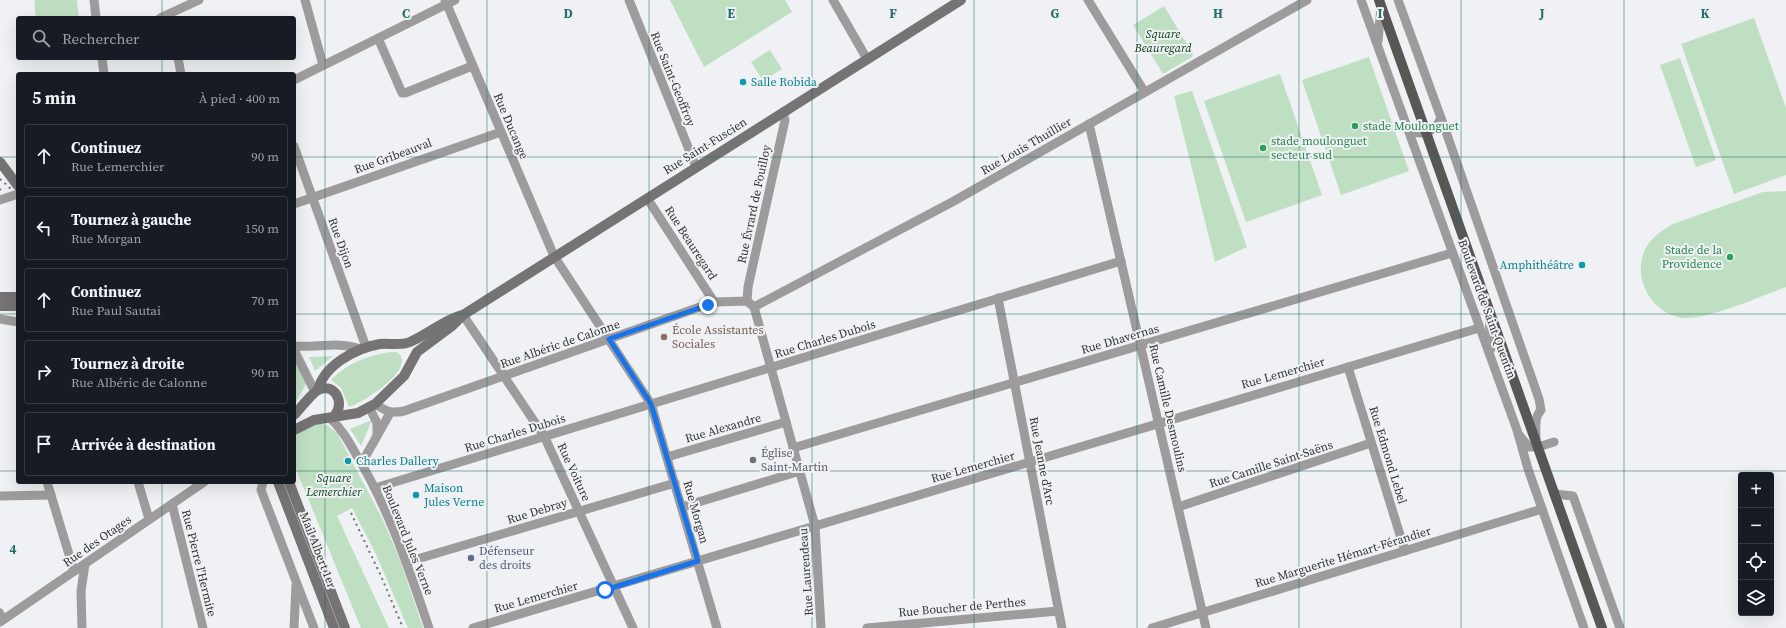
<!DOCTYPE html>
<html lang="fr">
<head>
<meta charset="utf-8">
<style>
	body { margin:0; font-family:"Source Serif 4",serif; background:#242831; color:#f1f3f6 }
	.controls { position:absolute; right:12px; bottom:12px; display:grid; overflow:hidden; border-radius:4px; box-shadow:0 4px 16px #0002 }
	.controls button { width:36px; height:36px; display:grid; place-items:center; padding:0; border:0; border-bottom:1px solid #363941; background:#171b24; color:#f1f3f6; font:20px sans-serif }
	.stop { position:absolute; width:12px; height:12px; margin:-9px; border:3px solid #1a73e8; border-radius:50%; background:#fff }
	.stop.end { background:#1a73e8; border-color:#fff; box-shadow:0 1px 4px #0008 }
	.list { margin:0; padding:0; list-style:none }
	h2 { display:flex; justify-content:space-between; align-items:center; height:52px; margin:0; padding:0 16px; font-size:17px }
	h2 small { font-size:13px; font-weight:400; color:#9ea1a6 }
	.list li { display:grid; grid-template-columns:26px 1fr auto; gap:12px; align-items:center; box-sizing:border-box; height:64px; margin:0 8px 8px; padding:0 8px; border:1px solid #363941; border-radius:4px }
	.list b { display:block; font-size:15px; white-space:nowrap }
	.list p { margin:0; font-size:13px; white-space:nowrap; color:#9ea1a6 }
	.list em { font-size:13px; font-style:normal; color:#9ea1a6 }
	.icon { flex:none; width:22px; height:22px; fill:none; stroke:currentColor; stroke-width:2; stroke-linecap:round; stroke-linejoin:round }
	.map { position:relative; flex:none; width:1786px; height:628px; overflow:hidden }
	.search { position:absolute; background:#171b24; box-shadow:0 4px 16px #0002; left:16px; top:16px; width:280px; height:44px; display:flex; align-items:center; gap:10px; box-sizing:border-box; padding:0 14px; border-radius:4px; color:#9ea1a6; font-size:15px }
	.panel { position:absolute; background:#171b24; box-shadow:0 4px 16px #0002; left:16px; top:72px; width:280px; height:412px; border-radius:4px }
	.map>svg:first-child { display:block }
</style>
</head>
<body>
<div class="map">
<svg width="1786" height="628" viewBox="0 0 1786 628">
	<rect width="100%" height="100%" fill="#eff1f4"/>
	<!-- green -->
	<g fill="#bfdfc2">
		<polygon points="34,0 77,0 79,18 36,18"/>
		<polygon points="670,0 785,0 792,12 704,67"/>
		<polygon points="1164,6 1193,54 1192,57 1163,74 1133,25"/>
		<polygon points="1754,18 1786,108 1786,175 1734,194 1681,44"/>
		<polygon points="770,50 782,69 763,81 751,62"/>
		<polygon points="1369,57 1409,171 1341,195 1302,80"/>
		<polygon points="1680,58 1716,160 1696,167 1660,65"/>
		<polygon points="1280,74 1322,195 1246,222 1204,101"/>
		<polygon points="1192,91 1247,247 1215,262 1174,96"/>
		<path d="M1786,191V287C1762,296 1707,320 1684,318C1650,315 1630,274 1647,246C1653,236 1663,230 1673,224L1763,192Z"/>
		<path d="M391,352H397C419,368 362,403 349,407L341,388L331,380C347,363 369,355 391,352Z"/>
		<polygon points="333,356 315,371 309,357"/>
		<polygon points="294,359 306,384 294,405"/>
		<polygon points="372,420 361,446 350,429"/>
		<polygon points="319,423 327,425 337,433 382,518 400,560 423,628 408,628 374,550 352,508 337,516 389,628 361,628 294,464 294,434"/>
	</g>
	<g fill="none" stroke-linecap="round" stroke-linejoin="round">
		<!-- pedestrian -->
		<polyline stroke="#9d9b9c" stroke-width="7" points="0,612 4,619"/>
		<!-- minor -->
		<g stroke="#9d9b9c" stroke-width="9">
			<polyline points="94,0 96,18"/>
			<polyline points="305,0 323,65"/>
			<polyline points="445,0 554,256 651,404 717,628"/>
			<polyline points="629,0 696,167"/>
			<polyline points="833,0 867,59"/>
			<polyline points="1088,0 1144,91"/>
			<polyline points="1361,0 1517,430 1528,469 1584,628"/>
			<path d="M1398,0L1444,126L1539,399L1541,410C1534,417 1536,429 1536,439"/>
			<polyline points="160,18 199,0"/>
			<polyline points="378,38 402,93 405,93 472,66"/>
			<polyline points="1378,41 1381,7"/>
			<polyline points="102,58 104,74"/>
			<polyline points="178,58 181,74"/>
			<polyline points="294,80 455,0"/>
			<polyline points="1089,124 1206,628"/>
			<path d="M1407,129C1422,137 1434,133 1441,118"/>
			<polyline points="294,146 366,347"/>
			<polyline points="647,198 714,302"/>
			<polyline points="0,200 18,194"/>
			<polyline points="294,204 501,132"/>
			<polyline points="998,298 1062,628"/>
			<polyline points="747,301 748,287 785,120 783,112"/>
			<polyline points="754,307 954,201 1307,0"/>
			<polyline points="1489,314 1491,349"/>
			<polyline points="463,315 544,436 633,628"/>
			<polyline points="0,319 18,322"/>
			<path d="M294,346C316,348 339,341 360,349"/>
			<polyline points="294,350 315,392"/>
			<polyline points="1348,367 1405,551"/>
			<path d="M375,404C386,411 391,414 404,411L714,302L747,301L754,307L815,526L821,628"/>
			<polyline points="369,407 377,423 377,435"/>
			<path d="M330,418C342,429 349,442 357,456C389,509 409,569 429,628"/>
			<polyline points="1519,435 1529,447 1538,447 1554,442"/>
			<polyline points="793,448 1452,253"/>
			<polyline points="667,457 786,422"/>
			<polyline points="360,462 364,459 390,413"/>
			<polyline points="47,482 74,571"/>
			<polyline points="138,482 149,519"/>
			<polyline points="263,482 261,490 314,628"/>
			<polyline points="375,488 1121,261"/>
			<polyline points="1554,494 1573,496 1620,628"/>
			<polyline points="0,496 51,495"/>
			<polyline points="172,504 203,628"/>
			<polyline points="682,507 800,471"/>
			<polyline points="1178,507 1371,443"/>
			<polyline points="407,562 675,483"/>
			<polyline points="0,622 204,482"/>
			<polyline points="82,628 81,591 85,564"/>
			<polyline points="294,628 296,585"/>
			<polyline points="473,628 1479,328"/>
			<polyline points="867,628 1058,611"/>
			<polyline points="1152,628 1542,509"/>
		</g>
		<!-- secondary -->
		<g stroke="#757373" stroke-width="10">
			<polyline points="0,162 18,186"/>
			<polyline points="0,297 18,297"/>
			<polyline points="0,306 18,306"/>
			<path d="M318,390C324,365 356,348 380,344C390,343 401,346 410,342C429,334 443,320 462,315"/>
			<path d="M294,415C300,409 312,393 318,390C335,382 345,403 335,415"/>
			<polyline points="294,430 314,420 358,413 375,404 404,376 417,352 452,326 463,315 961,0"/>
			<polyline points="278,482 334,628"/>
			<polyline points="289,482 345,628"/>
		</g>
		<!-- primary -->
		<polyline stroke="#595656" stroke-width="10" points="1379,0 1602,628"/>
		<!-- rail -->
		<g stroke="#717173" stroke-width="2" stroke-dasharray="2 4" stroke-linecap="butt">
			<polyline points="0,179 11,189"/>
			<polyline points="0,189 1,190"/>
			<polyline points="351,513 381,576 403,628"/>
		</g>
	</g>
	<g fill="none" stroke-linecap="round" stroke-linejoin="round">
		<!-- route -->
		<polyline stroke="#1a73e8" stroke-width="5" points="605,590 698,561 651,404 609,339 708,305"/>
	</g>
	<!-- grid -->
	<path fill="none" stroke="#266f68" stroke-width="1" stroke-opacity="0.55" d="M162,0V18M325,0V628M487,0V628M649,0V628M812,0V628M974,0V628M1137,0V628M1299,0V628M1461,0V628M1624,0V628M162,58V74M0,157H18M294,157H1786M0,314H18M294,314H1786M0,471H18M294,471H1786M162,482V628"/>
	<!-- markers -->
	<g fill="#0f9aa8" stroke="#eff1f4" stroke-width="1.5">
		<circle cx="743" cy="82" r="4"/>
		<circle cx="1582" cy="265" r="4"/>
		<circle cx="348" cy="461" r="4"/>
		<circle cx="416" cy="495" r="4"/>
	</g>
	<g fill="#2e9e5b" stroke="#eff1f4" stroke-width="1.5">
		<circle cx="1355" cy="126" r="4"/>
		<circle cx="1263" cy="148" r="4"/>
		<circle cx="1730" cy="257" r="4"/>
	</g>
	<circle fill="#8d6e63" stroke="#eff1f4" stroke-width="1.5" cx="664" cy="337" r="4"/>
	<circle fill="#6b7280" stroke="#eff1f4" stroke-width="1.5" cx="753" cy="460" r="4"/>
	<circle fill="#5c6f8a" stroke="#eff1f4" stroke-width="1.5" cx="471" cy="558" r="4"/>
	<g text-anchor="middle" stroke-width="4" stroke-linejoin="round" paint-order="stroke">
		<!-- park labels -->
		<g font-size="12" font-style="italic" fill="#0a4018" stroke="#eff1f4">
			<text x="1163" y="38">Square<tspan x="1163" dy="14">Beauregard</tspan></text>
			<text x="334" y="482">Square<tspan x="334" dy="14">Lemerchier</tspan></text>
		</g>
		<!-- street labels -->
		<g font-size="12" fill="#343435" stroke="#eff1f4">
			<text transform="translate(673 79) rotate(68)" y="4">Rue Saint-Geoffroy</text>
			<text transform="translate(511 126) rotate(67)" y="4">Rue Ducange</text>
			<text transform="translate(705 146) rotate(-32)" y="4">Rue Saint-Fuscien</text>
			<text transform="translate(1026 146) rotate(-30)" y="4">Rue Louis Thuillier</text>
			<text transform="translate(393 156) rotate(-20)" y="4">Rue Gribeauval</text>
			<text transform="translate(754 204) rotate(-78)" y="4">Rue Évrard de Fouilloy</text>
			<text transform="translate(341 243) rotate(70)" y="4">Rue Dijon</text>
			<text transform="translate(691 243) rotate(57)" y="4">Rue Beauregard</text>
			<text transform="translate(1487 309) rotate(70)" y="4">Boulevard de Saint-Quentin</text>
			<text transform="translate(825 339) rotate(-17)" y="4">Rue Charles Dubois</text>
			<text transform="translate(1120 339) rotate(-16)" y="4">Rue Dhavernas</text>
			<text transform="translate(560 344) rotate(-19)" y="4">Rue Albéric de Calonne</text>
			<text transform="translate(1283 373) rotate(-16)" y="4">Rue Lemerchier</text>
			<text transform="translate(1168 408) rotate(77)" y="4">Rue Camille Desmoulins</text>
			<text transform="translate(723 428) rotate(-16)" y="4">Rue Alexandre</text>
			<text transform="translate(515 433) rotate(-17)" y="4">Rue Charles Dubois</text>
			<text transform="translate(1388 455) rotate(73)" y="4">Rue Edmond Lebel</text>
			<text transform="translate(1042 461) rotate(79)" y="4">Rue Jeanne d'Arc</text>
			<text transform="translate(1271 464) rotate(-18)" y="4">Rue Camille Saint-Saëns</text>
			<text transform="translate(973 467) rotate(-16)" y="4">Rue Lemerchier</text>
			<text transform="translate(574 472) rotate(65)" y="4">Rue Voiture</text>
			<text transform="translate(537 511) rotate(-17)" y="4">Rue Debray</text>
			<text transform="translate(696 512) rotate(74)" y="4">Rue Morgan</text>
			<text transform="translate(408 540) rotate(68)" y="4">Boulevard Jules Verne</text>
			<text transform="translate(97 541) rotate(-35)" y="4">Rue des Otages</text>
			<text transform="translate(318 550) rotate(69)" y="4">Mail Albert 1er</text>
			<text transform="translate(1343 557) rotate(-17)" y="4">Rue Marguerite Hémart-Férandier</text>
			<text transform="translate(199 563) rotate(76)" y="4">Rue Pierre l'Hermite</text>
			<text transform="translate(806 572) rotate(-94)" y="4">Rue Laurendeau</text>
			<text transform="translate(536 597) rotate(-16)" y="4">Rue Lemerchier</text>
			<text transform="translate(962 607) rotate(-5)" y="4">Rue Boucher de Perthes</text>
		</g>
		<!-- culture labels -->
		<g font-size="12" fill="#0d838f" stroke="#eff1f4" text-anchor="start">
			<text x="751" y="86">Salle Robida</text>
			<text x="1574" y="269" text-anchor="end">Amphithéâtre</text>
			<text x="356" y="465">Charles Dallery</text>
			<text x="424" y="492">Maison<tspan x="424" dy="14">Jules Verne</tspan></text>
		</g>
		<!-- leisure labels -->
		<g font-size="12" fill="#27864d" stroke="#eff1f4" text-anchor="start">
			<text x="1363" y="130">stade Moulonguet</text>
			<text x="1271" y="145">stade moulonguet<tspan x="1271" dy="14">secteur sud</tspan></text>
			<text x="1722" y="254" text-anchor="end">Stade de la<tspan x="1722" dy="14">Providence</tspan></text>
		</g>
		<!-- education labels -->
		<g font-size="12" fill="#785e54" stroke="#eff1f4" text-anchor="start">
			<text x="672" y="334">École Assistantes<tspan x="672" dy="14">Sociales</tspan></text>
		</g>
		<!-- worship labels -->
		<g font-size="12" fill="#5b616d" stroke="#eff1f4" text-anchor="start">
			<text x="761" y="457">Église<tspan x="761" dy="14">Saint-Martin</tspan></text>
		</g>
		<!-- service labels -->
		<g font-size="12" fill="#4e5e75" stroke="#eff1f4" text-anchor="start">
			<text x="479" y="555">Défenseur<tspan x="479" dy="14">des droits</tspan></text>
		</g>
	</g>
	<g font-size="13" text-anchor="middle" font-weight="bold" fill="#266f68" stroke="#eff1f4" stroke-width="4" stroke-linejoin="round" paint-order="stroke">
		<text x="406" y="18">C</text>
		<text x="568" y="18">D</text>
		<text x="731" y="18">E</text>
		<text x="893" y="18">F</text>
		<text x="1055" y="18">G</text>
		<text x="1218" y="18">H</text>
		<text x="1380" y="18">I</text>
		<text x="1542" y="18">J</text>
		<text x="1705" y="18">K</text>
		<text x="13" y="554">4</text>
	</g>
</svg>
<div class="controls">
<button>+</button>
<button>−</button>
<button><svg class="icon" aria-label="locate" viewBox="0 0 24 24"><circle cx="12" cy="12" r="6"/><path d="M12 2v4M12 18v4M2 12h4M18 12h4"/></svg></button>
<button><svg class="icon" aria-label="layers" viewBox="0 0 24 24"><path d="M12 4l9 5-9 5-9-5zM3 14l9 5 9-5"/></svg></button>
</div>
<div class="stop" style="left:605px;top:590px"></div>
<div class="stop end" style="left:708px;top:305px"></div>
<div class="search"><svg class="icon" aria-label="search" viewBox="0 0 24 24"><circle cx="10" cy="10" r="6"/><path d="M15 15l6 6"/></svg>Rechercher</div>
<section class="panel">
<h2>5 min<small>À pied · 400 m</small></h2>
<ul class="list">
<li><svg class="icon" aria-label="ahead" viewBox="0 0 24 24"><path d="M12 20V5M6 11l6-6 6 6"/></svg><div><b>Continuez</b><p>Rue Lemerchier</p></div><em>90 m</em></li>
<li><svg class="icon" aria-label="left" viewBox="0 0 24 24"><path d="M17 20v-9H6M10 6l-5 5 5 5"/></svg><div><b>Tournez à gauche</b><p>Rue Morgan</p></div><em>150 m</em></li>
<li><svg class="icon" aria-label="ahead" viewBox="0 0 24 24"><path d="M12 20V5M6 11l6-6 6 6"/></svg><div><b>Continuez</b><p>Rue Paul Sautai</p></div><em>70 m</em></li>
<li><svg class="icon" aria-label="right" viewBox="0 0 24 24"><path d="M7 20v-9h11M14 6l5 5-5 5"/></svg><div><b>Tournez à droite</b><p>Rue Albéric de Calonne</p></div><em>90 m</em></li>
<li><svg class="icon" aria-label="arrive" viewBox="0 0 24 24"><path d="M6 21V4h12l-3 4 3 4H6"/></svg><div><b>Arrivée à destination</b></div></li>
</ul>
</section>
</div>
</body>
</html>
